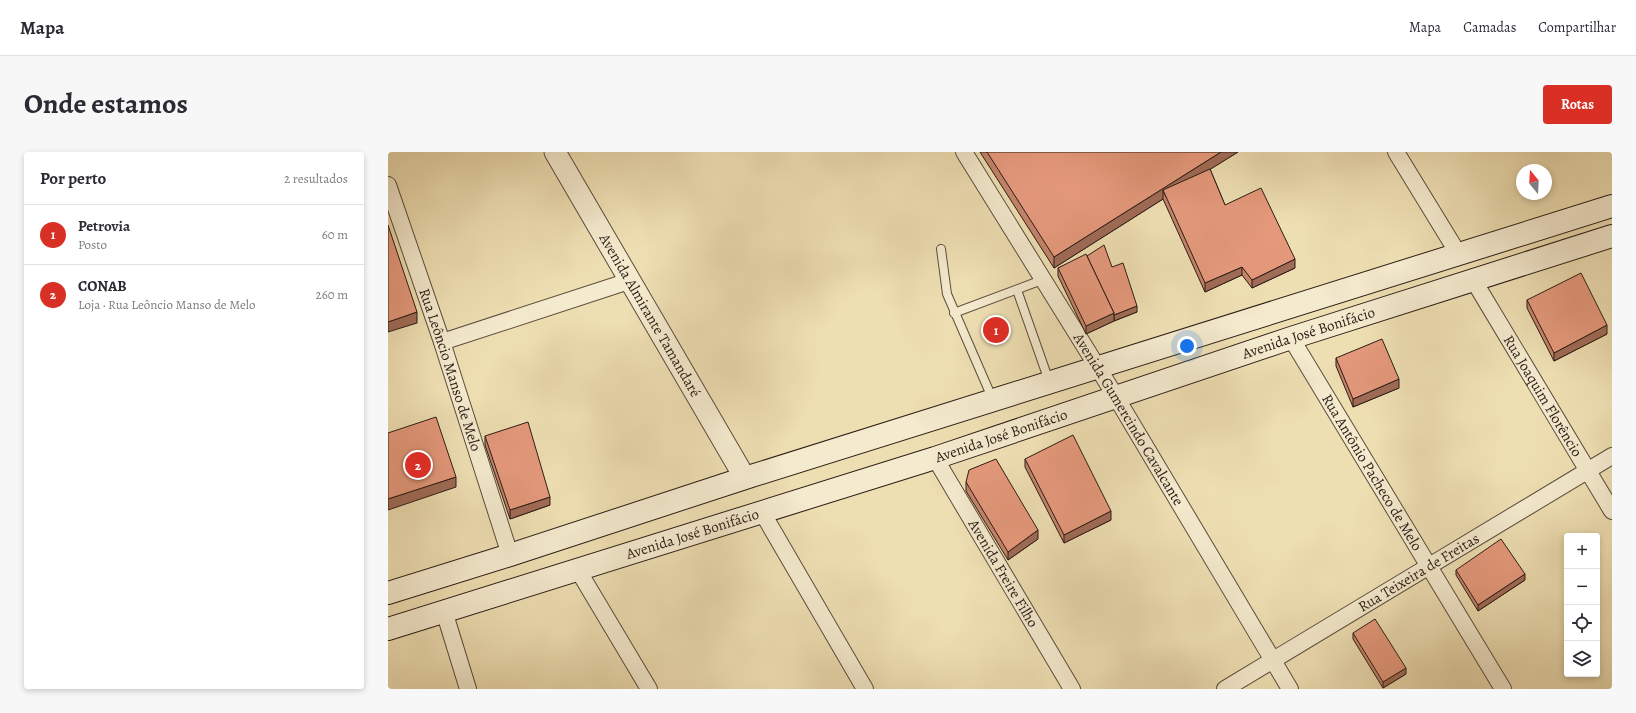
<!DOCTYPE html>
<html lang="pt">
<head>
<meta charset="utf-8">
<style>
	body { margin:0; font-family:Alegreya,serif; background:#f7f7f7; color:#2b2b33 }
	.controls { position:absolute; right:12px; bottom:12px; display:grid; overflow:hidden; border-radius:4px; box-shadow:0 2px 6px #0003 }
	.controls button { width:36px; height:36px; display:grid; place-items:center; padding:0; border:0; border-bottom:1px solid #e1e1e2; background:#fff; color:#2b2b33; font:20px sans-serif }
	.compass { position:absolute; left:1128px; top:12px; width:36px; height:36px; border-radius:50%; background:#fff; box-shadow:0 2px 6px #0003; rotate:342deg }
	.you { position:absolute; left:799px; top:194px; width:14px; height:14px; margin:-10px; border:3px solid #fff; border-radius:50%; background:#1a73e8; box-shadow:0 0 0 6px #1a73e833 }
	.badge { display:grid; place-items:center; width:26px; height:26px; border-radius:50%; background:#d93025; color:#fff; font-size:13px; font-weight:700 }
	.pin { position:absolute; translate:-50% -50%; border:2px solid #fff; box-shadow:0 1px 4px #0006 }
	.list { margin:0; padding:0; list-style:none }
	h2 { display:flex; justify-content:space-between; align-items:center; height:52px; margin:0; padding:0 16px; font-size:17px }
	h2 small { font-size:13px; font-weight:400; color:#7c7c81 }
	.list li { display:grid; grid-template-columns:26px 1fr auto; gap:12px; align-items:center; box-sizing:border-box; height:60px; padding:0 16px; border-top:1px solid #e1e1e2 }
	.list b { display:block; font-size:15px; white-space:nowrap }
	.list p { margin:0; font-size:13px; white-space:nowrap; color:#7c7c81 }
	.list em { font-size:13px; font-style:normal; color:#7c7c81 }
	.icon { flex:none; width:22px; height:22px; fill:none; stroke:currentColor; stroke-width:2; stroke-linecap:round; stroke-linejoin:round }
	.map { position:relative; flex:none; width:1224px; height:537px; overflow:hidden; border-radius:4px }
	header { display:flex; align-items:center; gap:24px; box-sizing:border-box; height:56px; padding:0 20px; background:#fff; border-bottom:1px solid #e1e1e2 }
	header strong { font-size:19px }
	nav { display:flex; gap:22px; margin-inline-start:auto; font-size:14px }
	.intro { display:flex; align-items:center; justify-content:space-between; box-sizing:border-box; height:96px; padding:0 24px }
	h1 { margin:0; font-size:28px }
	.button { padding:10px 18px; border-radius:4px; background:#d93025; color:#fff; font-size:14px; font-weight:700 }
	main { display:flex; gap:24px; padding:0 24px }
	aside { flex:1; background:#fff; border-radius:4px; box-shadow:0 2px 6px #0003 }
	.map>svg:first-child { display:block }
</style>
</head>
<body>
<header>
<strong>Mapa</strong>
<nav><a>Mapa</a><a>Camadas</a><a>Compartilhar</a></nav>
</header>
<div class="intro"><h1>Onde estamos</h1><a class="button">Rotas</a></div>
<main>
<aside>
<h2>Por perto<small>2 resultados</small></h2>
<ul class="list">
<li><span class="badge">1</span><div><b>Petrovia</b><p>Posto</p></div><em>60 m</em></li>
<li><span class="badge">2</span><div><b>CONAB</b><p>Loja · Rua Leôncio Manso de Melo</p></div><em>260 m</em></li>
</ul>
</aside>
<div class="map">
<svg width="1224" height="537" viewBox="0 0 1224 537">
	<rect width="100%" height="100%" fill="#eedfb3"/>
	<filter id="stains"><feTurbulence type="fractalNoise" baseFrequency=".005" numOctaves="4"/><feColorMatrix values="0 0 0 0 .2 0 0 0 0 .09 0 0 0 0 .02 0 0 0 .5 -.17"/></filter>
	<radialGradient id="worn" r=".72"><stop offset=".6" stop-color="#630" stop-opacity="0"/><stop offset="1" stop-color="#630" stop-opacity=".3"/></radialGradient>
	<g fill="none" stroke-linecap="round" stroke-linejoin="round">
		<defs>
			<g id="service">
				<polyline points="553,97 559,142 605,248"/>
				<polyline points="629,138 661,229"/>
				<polyline points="566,161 654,128"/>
			</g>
			<g id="minor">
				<path id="s1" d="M576,0L728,245L902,537"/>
				<polyline points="1008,0 1071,103"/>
				<path id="s2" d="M0,33L54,190L122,403"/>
				<path id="s3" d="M1086,129L1224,359"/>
				<path id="s4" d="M903,186L1115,537"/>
				<polyline points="54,190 241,129"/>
				<path id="s5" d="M547,306L684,537"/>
				<polyline points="374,360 477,537"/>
				<polyline points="190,418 261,537"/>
				<polyline points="56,459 80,537"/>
				<path id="s6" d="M837,537L1224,304"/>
			</g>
			<g id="tertiary">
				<path id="s7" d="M167,0L357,326"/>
			</g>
			<g id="secondary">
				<polyline points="0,441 122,403 357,326 1224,54"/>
				<path id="s8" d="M0,477L547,306L903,186L1224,84"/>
			</g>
		</defs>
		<!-- service casing -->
		<use href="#service" stroke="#5c4d3c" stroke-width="10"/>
		<!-- minor casing -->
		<use href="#minor" stroke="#5c4d3c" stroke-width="18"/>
		<!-- tertiary casing -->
		<use href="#tertiary" stroke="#5c4d3c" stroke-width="23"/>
		<!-- secondary casing -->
		<use href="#secondary" stroke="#2b1c15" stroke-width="24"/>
		<!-- service -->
		<use href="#service" stroke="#f4eace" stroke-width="8"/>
		<!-- minor -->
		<use href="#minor" stroke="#f4eace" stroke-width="16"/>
		<!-- tertiary -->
		<use href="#tertiary" stroke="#f4eace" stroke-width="21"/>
		<!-- secondary -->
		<use href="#secondary" stroke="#f4eace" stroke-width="22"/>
	</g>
	<!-- wall -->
	<g fill="#c5846b" stroke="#2b1c15">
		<polygon points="592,0 850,0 822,17 837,53 907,116 864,136 854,123 817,140 775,47 666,116"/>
		<polygon points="699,104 724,115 749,160 726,169 698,182 670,124 670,116"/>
		<polygon points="1139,148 1219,182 1166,209 1139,156"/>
		<polygon points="948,206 1011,236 965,255 948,214"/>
		<polygon points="97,284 162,353 122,367 97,293"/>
		<polygon points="637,307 723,368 676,391 637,315"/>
		<polygon points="578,330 650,387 620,408 578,339"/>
		<polygon points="1068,418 1137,428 1090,459 1068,423"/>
		<polygon points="965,481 1018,522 995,536 965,487"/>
	</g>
	<!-- shaded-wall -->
	<g fill="#a06b57" stroke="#2b1c15">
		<polygon points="833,0 850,0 778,45 775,38 775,47 666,116 666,105"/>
		<polygon points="907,107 907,116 864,136 864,128"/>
		<polygon points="854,115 854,123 817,140 817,131"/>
		<polygon points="749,154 749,160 726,169 726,163"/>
		<polygon points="29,160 29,171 0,180 0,170"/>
		<polygon points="726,161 726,169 698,182 698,174"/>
		<polygon points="1219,173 1219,182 1166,209 1166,201"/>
		<polygon points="1011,227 1011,236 965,255 965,247"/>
		<polygon points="68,325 68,335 0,358 0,347"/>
		<polygon points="162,345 162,353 122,367 122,358"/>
		<polygon points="723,359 723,368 676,391 676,383"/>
		<polygon points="650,378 650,387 620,408 620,400"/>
		<polygon points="1137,422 1137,428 1090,459 1090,453"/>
		<polygon points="1018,516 1018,522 995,536 995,530"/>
	</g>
	<!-- building -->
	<g fill="#e5997c" stroke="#2b1c15">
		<polygon points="599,0 833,0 666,105"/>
		<polygon points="822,17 837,53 873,36 907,107 864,128 854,115 817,131 775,38"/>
		<polygon points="0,73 29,160 0,170"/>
		<polygon points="716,93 724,115 735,111 749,154 726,163 726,161 699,104"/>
		<polygon points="698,102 726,161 698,174 670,116"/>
		<polygon points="1193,121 1219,173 1166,201 1139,148"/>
		<polygon points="994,187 1011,227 965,247 948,206"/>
		<polygon points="48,265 68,325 0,347 0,281"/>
		<polygon points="140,270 162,345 122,358 97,284"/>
		<polygon points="685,283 723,359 676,383 637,307"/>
		<polygon points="608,307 650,378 620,400 578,330 581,318"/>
		<polygon points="1113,387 1137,422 1090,453 1068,418"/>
		<polygon points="987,467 1018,516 995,530 965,481"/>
	</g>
	<g text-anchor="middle" stroke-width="4" stroke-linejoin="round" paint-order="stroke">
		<!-- street labels -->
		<g font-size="15" fill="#2b1c15" stroke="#f4eace">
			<text dy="5" stroke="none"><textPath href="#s7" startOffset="189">Avenida Almirante Tamandaré</textPath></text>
			<text dy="5" stroke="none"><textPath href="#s8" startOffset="967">Avenida José Bonifácio</textPath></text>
			<text dy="5" stroke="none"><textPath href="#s2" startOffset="195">Rua Leôncio Manso de Melo</textPath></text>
			<text dy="5" stroke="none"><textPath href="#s3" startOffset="134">Rua Joaquim Florêncio</textPath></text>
			<text dy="5" stroke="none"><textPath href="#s1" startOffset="314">Avenida Gumercindo Cavalcante</textPath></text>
			<text dy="5" stroke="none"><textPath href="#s8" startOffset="643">Avenida José Bonifácio</textPath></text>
			<text dy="5" stroke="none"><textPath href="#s4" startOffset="157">Rua Antônio Pacheco de Melo</textPath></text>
			<text dy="5" stroke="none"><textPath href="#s8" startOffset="319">Avenida José Bonifácio</textPath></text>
			<text dy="5" stroke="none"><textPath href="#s5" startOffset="134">Avenida Freire Filho</textPath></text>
			<text dy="5" stroke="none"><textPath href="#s6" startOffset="226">Rua Teixeira de Freitas</textPath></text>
		</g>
	</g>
	<rect width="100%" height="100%" filter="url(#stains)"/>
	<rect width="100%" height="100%" fill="url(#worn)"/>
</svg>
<div class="controls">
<button>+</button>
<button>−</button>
<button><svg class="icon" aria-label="locate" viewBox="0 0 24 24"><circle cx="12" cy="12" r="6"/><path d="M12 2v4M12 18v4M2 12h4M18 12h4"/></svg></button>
<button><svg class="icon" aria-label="layers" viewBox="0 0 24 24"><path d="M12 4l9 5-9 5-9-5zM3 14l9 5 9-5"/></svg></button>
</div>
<svg class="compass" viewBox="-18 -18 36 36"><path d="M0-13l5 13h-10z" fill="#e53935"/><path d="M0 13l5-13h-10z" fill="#7c7c81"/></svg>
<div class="you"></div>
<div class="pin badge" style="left:608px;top:178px">1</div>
<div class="pin badge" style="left:30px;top:313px">2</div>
</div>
</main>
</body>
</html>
